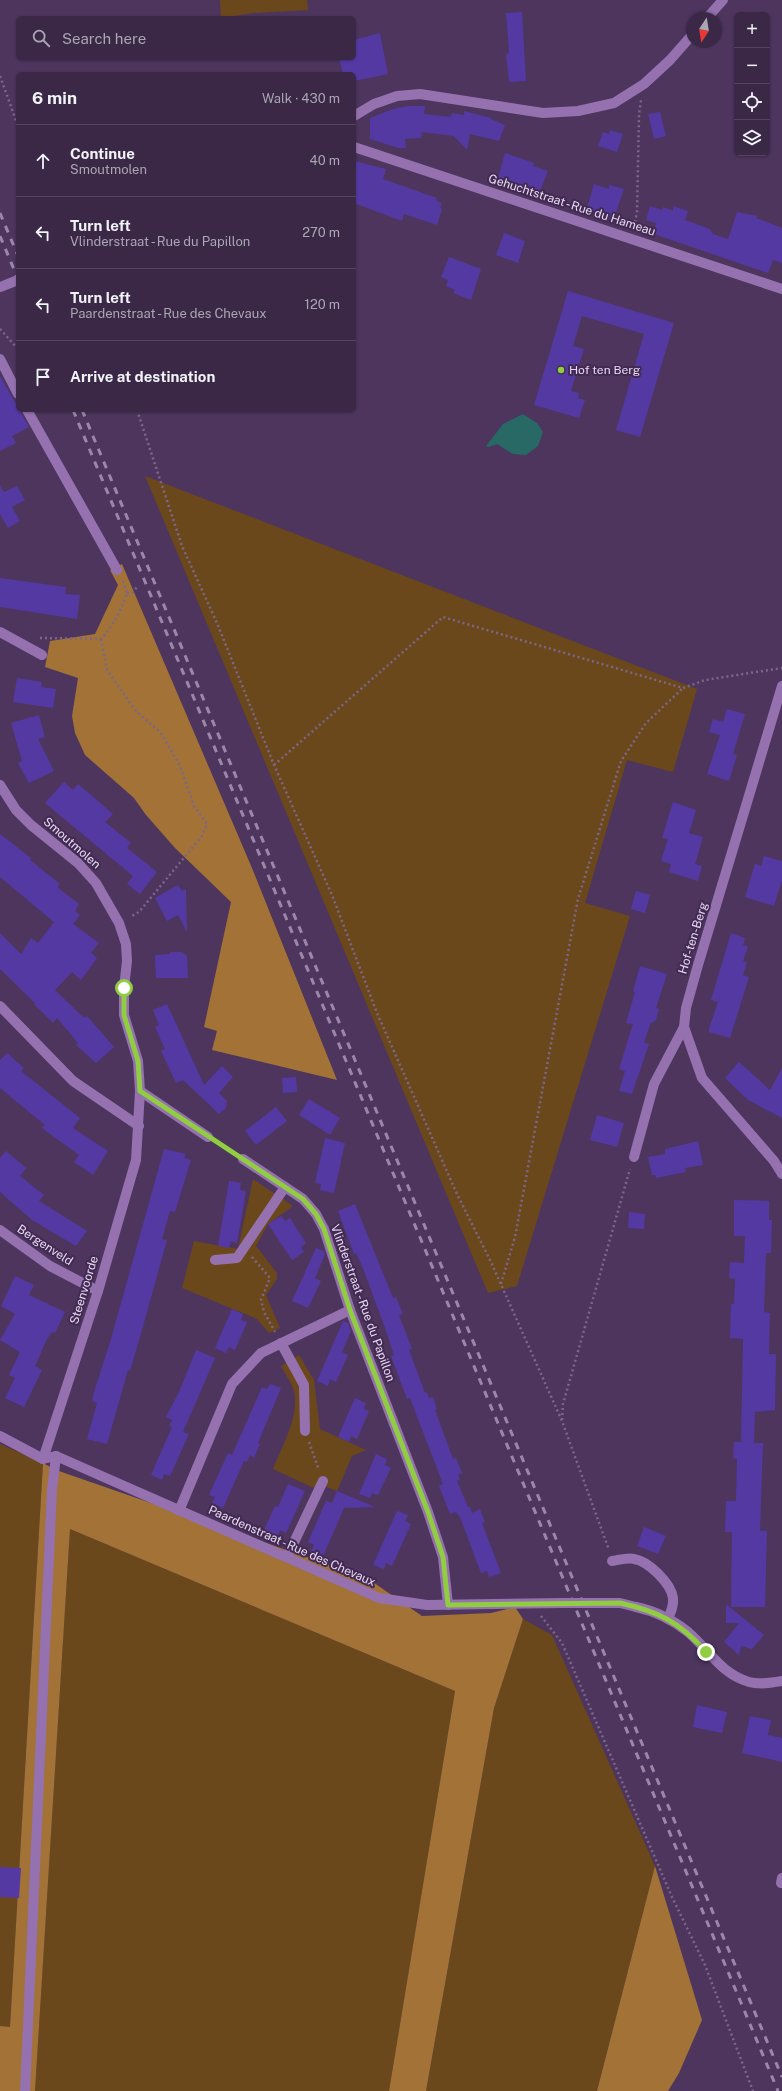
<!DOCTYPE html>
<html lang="en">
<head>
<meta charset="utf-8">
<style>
	body { margin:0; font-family:"Public Sans",sans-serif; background:#41304d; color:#f1f3f6 }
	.controls { position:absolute; right:12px; top:12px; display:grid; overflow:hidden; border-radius:6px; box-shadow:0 1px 3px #0004 }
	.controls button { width:36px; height:36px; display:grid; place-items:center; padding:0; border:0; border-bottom:1px solid #54445f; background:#3a2846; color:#f1f3f6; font:20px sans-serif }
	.compass { position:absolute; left:686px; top:12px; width:36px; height:36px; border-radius:50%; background:#3a2846; box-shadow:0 1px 3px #0004; rotate:192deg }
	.stop { position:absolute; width:12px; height:12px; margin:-9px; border:3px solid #90cd41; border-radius:50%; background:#fff }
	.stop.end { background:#90cd41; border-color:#fff; box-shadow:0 1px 4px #0008 }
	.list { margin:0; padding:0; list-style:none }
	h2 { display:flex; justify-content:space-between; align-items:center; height:52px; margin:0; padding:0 16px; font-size:17px }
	h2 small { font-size:13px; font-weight:400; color:#aba6b3 }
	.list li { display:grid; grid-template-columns:26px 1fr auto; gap:12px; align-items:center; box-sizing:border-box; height:72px; padding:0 16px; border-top:1px solid #54445f }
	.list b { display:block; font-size:15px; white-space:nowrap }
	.list p { margin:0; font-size:13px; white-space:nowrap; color:#aba6b3 }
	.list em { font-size:13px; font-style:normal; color:#aba6b3 }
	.icon { flex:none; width:22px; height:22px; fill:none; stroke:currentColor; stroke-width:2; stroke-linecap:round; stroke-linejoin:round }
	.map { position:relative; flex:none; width:782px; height:2091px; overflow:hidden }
	.search { position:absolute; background:#3a2846; box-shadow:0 1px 3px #0004; left:16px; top:16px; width:340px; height:44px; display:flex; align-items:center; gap:10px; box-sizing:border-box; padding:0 14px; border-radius:6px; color:#aba6b3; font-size:15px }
	.panel { position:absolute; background:#3a2846; box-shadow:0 1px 3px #0004; left:16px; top:72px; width:340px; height:340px; border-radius:6px }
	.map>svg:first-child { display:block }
</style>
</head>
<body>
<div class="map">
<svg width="782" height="2091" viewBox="0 0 782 2091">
	<rect width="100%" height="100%" fill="#4d355e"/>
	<!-- green -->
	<g fill="#6b481b">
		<polygon points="220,0 307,0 308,10 253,13 221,18"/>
		<polygon points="145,476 697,689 673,772 627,760 585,903 630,916 517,1286 488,1293"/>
		<polygon points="253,1179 293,1206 268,1224 256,1246 277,1273 277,1279 266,1295 280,1328 269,1333 257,1319 182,1288 194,1241 238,1249"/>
		<path d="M299,1355L314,1380L320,1429L366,1450L352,1456L337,1491L317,1483L314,1488L273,1469C282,1446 300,1416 294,1391C292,1383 285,1374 281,1366Z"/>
		<polygon points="0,1444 43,1463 10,2028 0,2026"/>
		<polygon points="70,1529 455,1691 389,2091 35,2091"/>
		<polygon points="523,1619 552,1635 655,1866 597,2091 426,2091 494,1708"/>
	</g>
	<!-- forest -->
	<g fill="#a27236">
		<polygon points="122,564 252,868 337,1080 212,1050 217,1031 204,1027 231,902 175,848 146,815 134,798 85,755 75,733 72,716 78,678 45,667 50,641 95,634 118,585 110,570"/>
		<polygon points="43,1463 56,1470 367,1578 422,1616 491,1613 515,1607 523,1619 494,1708 426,2091 389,2091 455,1691 70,1529 35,2091 0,2091 0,2026 10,2027"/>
		<polygon points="655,1866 702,2020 679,2073 668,2091 597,2091"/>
	</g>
	<!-- water -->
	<polygon fill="#286865" points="523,414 537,423 543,432 538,446 526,455 513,454 497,444 489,447 486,446 503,424"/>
	<!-- building -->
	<g fill="#5539a3">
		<polygon points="522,12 526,81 509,82 506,54 509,53 506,13"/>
		<polygon points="380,33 388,74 354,81 354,74 343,74 339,58 354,58 354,40"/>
		<polygon points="408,106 425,106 424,114 451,117 452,113 464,115 464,111 491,118 491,119 505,125 499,141 470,134 467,150 454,136 422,132 421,138 405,139 406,148 398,148 370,139 370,118 393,109"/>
		<polygon points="660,112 666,136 654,139 648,114"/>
		<polygon points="610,130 623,134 617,152 598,146 603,132 609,134"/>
		<polygon points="505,153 534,163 533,166 548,171 538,196 497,182"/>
		<polygon points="354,161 386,169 383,179 437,198 436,201 442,203 440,208 442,209 437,225 404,214 402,221 354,203"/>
		<polygon points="594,184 609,189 609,185 624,189 613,221 586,212"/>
		<polygon points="650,206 662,210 663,207 673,211 673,206 688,211 685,220 710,229 713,234 728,239 737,212 757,216 756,218 782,228 782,263 773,260 768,273 654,234 656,223 646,220"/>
		<polygon points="504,233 525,241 518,263 496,255"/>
		<polygon points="449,257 481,269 471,300 453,293 455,290 446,286 448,280 441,277"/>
		<polygon points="568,291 674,323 640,437 616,430 644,334 582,316 573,346 584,349 571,391 579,393 578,398 585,400 579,418 534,405"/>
		<polygon points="0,376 29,427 12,436 16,443 0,451"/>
		<polygon points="0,486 4,492 17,486 25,500 12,507 20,521 8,528 0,514"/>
		<polygon points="0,578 66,587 65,594 80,595 77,619 0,607"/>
		<polygon points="17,678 42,682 41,687 56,689 53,708 13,702"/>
		<polygon points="727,709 745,714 733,754 737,755 729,781 707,774 720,735 709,732 713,719 723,722"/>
		<polygon points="39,715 45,737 38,739 54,771 29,783 18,763 22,761 11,723"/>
		<polygon points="64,782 73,790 78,784 113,814 105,822 131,843 127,848 157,872 140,894 127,884 133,876 45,803"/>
		<polygon points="673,802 696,810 689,833 703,837 695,864 702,866 698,881 669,872 671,864 661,861 668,839 662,838"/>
		<polygon points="0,834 31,858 30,860 60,884 57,887 79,904 75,911 80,915 73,924 99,943 91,953 97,958 81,980 72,972 55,990 84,1018 87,1016 114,1047 96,1063 76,1045 78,1043 57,1018 53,1023 34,1004 35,1003 0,969 0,933 21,954 31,938 38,943 54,922 0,877"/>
		<polygon points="764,856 782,861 782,880 774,906 745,897 755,864 761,866"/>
		<polygon points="178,885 182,891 186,889 187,932 178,915 167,921 155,898"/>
		<polygon points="636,891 650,895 645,913 631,909"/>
		<polygon points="731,933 745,938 743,945 748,947 743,961 747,962 743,975 749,977 730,1038 709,1032 709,1029 718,1002 711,1000"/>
		<polygon points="170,952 182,952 187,956 188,978 156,978 155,955 170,954"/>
		<polygon points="640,966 667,974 656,1008 659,1009 656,1020 650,1024 644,1043 649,1044 632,1094 619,1091 625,1071 619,1069 633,1024 626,1023 635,992 633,991"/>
		<polygon points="167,1004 204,1085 222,1066 233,1077 219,1093 227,1101 226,1108 219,1114 183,1080 176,1083 161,1051 165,1049 155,1027 159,1025 153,1010"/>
		<polygon points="7,1053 24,1068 21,1071 80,1118 73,1128 108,1151 93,1175 74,1162 79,1155 42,1128 45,1125 0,1088 0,1060"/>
		<polygon points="739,1062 770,1090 782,1068 782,1118 748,1100 725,1078"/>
		<polygon points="296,1077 297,1092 283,1093 282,1078"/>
		<polygon points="309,1099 340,1118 330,1135 299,1115"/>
		<polygon points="276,1107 287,1121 256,1145 245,1131"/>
		<polygon points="597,1115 624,1123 617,1147 590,1140"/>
		<polygon points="325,1138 345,1143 334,1193 320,1190 321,1184 315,1183"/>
		<polygon points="698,1141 703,1165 685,1168 686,1172 656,1178 655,1175 652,1175 648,1157 665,1154 665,1149"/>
		<polygon points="164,1149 186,1154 184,1158 191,1160 175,1212 170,1211 162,1239 167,1240 140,1337 130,1371 128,1370 107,1444 87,1439 97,1403 92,1401 94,1392 111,1339"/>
		<polygon points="6,1151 26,1168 20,1176 44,1195 39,1201 87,1231 76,1246 32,1220 0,1192 0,1158"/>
		<polygon points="229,1181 241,1183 240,1190 246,1191 237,1243 231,1241 229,1248 218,1246"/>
		<polygon points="734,1200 769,1201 769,1220 772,1220 771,1253 766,1253 764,1312 770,1313 769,1354 776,1354 775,1410 755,1412 754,1443 763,1443 760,1531 767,1531 765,1607 731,1607 732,1532 725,1532 726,1501 736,1501 737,1459 733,1458 734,1442 741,1442 742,1392 743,1339 730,1338 731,1304 734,1304 735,1279 729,1278 730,1262 744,1263 745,1236 734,1236"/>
		<polygon points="355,1204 393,1298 396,1297 403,1314 399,1315 412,1349 409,1350 425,1393 427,1392 429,1398 433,1397 437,1409 435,1410 453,1459 456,1458 462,1473 458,1475 460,1480 457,1481 462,1493 468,1507 470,1507 472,1513 480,1509 485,1522 482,1523 501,1573 489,1577 487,1571 481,1573 460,1517 456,1512 450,1514 439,1486 443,1484 410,1398 407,1399 391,1356 394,1355 385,1328 363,1268 356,1253 354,1254 338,1211"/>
		<polygon points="629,1212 645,1214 644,1229 628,1228"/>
		<polygon points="281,1216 285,1221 290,1218 306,1243 301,1247 304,1252 292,1260 268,1224"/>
		<polygon points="316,1248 324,1251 325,1254 315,1278 321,1281 308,1308 292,1301"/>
		<polygon points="15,1276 34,1285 29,1295 65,1312 55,1333 52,1332 47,1339 35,1366 42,1370 24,1407 5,1398 15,1378 9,1375 20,1352 0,1340 15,1314 1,1306"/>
		<polygon points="232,1309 243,1314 241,1320 247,1322 235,1350 229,1347 226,1353 215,1348"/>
		<polygon points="343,1321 348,1323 351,1331 342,1352 348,1355 336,1382 330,1379 328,1386 317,1381"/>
		<polygon points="196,1350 215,1358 183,1432 189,1434 170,1476 164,1474 162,1480 151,1475 172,1427 169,1426 172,1420 166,1417 179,1392"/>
		<polygon points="270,1384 281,1388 258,1443 260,1444 254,1458 250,1455 247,1462 244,1461 223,1508 212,1503 215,1497 209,1495 228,1453 232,1455 262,1387 267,1389"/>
		<polygon points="355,1398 366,1403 364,1409 369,1411 357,1439 351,1436 349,1442 338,1437"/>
		<polygon points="376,1454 387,1459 385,1465 391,1468 378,1495 372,1493 370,1498 359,1494"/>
		<polygon points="288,1484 305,1491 286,1533 280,1530 278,1536 264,1530 275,1506 278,1507"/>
		<polygon points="337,1491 375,1507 344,1508 323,1556 311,1551 314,1545 308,1542 326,1501 332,1503"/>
		<polygon points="397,1511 408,1515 405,1521 411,1524 392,1566 386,1563 384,1569 373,1565"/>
		<polygon points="644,1527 666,1536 658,1554 637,1546"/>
		<polygon points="726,1604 764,1635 752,1649 741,1646 739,1655 724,1642 739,1623 726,1623"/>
		<polygon points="697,1705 727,1712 722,1733 693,1727"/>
		<polygon points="750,1716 771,1720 768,1735 782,1738 782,1762 742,1753"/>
		<polygon points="0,1867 21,1868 19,1898 0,1897"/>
	</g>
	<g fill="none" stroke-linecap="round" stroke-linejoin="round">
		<!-- path -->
		<g stroke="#7c678b" stroke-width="2.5" stroke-dasharray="2 3" stroke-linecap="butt">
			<polyline points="0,76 18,126"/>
			<polyline points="634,227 637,212 639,115 641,100"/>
			<polyline points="0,329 18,349"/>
			<polyline points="137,410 182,546 217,623 274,765 332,895 377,1013 457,1194 491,1262 562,1421 609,1550"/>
			<polyline points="127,593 132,593 137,587"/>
			<path d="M40,638L101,639C111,630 123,606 127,593L123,581"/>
			<polyline points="101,639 107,670 135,710 161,733 180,766 194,806 207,824 202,836 139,912 130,917"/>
			<polyline points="274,765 443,617 683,688 705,680 782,668"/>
			<polyline points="218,1143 234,1153"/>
			<polyline points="252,1257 270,1278 261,1300 264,1312 275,1332"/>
			<polyline points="501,1284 515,1237 578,899 621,761 646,723 683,688"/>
			<polyline points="562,1420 563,1404 630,1169"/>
			<polyline points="309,1442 319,1470"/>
			<polyline points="541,1616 562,1643 672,1897 705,1965 753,2091"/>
		</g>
		<!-- minor -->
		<g stroke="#9571b0" stroke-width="10">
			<polyline points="707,18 723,0"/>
			<polyline points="354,116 374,104 397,96 420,94 543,113 578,111 614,103 644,84 670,60 692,35"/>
			<polyline points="354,147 782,289"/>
			<polyline points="0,287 18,280"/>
			<polyline points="0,359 18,394"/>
			<polyline points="27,410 117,570"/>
			<polyline points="0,632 42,655"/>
			<polyline points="782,686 698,965 686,1008 684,1027 702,1078 774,1161 782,1174"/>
			<polyline points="0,785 16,810 31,825 78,863 96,883 119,923 126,944 127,961 124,988 124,1015 138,1061 140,1091 136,1160 98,1291 43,1459"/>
			<polyline points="0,1006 73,1081 139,1126"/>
			<polyline points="140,1091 208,1137"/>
			<polyline points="634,1157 654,1084 684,1027"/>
			<polyline points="243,1159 303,1199 316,1214 324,1229 350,1310 428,1512 443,1557 448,1605"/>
			<polyline points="0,1230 50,1266 98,1291"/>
			<polyline points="215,1260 237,1258 285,1187"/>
			<polyline points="281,1343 304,1385 305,1431"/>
			<polyline points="0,1436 43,1459 56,1456 379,1598 427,1605 564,1603"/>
			<polyline points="179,1511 232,1384 261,1353 350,1310"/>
			<polyline points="287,1557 323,1481"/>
			<path d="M612,1561C619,1560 628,1557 634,1559C648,1561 671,1583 673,1598C674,1605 671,1612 668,1619"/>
			<path d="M636,1607C655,1611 673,1620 688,1632C709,1650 721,1674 749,1682C759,1685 771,1683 782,1681"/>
			<polyline points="781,1883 782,1878"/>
			<polyline points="25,2091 52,1490 56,1456"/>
		</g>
		<!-- rail -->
		<g stroke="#9b88a9" stroke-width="3" stroke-dasharray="7 7" stroke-linecap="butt">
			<polyline points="0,213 18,256"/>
			<polyline points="0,236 18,279"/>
			<polyline points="73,410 778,2091"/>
			<polyline points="82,410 782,2077"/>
		</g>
		<!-- minor-bridge -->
		<polyline stroke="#9571b0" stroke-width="10" points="564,1603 620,1603 636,1607"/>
	</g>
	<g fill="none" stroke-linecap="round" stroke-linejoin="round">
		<!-- route -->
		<path stroke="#90cd41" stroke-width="5" d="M124,988V1015L138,1061L140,1091L303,1199L316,1214L324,1229L350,1310L428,1512L443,1557L448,1605L620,1603C657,1611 680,1622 706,1652"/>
	</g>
	<!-- markers -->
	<circle fill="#90cd41" stroke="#422a53" stroke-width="1.5" cx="561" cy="370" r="4"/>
	<g text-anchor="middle" stroke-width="4" stroke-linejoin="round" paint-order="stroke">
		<!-- street labels -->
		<g font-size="12" fill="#e7d9f2" stroke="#422a53">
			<text transform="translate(572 205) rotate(18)" y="4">Gehuchtstraat - Rue du Hameau</text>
			<text transform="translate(72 843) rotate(41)" y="4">Smoutmolen</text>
			<text transform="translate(693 938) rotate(-73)" y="4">Hof-ten-Berg</text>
			<text transform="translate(45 1245) rotate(33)" y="4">Bergenveld</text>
			<text transform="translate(84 1290) rotate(-73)" y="4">Steenvoorde</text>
			<text transform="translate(363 1303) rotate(70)" y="4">Vlinderstraat - Rue du Papillon</text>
			<text transform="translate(292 1546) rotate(24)" y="4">Paardenstraat - Rue des Chevaux</text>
		</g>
		<!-- poi labels -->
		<g font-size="12" fill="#e7d9f2" stroke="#422a53" text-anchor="start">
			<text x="569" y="374">Hof ten Berg</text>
		</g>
	</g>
</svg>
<div class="controls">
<button>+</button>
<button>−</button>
<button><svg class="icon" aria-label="locate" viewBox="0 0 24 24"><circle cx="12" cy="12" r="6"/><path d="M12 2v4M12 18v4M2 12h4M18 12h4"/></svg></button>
<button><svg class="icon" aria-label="layers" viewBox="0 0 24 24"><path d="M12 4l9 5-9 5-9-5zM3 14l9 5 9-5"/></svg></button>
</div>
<svg class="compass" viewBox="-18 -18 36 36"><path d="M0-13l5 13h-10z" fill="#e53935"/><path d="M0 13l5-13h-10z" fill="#aba6b3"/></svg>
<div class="stop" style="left:124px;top:988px"></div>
<div class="stop end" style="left:706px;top:1652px"></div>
<div class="search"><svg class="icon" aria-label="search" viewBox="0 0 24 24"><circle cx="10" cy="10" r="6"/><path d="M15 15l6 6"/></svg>Search here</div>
<section class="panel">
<h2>6 min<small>Walk · 430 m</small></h2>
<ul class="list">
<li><svg class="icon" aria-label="ahead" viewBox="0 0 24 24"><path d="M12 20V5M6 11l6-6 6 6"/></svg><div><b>Continue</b><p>Smoutmolen</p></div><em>40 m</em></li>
<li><svg class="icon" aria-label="left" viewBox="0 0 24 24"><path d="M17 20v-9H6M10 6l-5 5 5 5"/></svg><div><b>Turn left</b><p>Vlinderstraat - Rue du Papillon</p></div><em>270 m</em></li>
<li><svg class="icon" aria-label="left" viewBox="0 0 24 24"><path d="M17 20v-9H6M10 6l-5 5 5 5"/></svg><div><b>Turn left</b><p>Paardenstraat - Rue des Chevaux</p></div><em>120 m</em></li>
<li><svg class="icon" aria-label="arrive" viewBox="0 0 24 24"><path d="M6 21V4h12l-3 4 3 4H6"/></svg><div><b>Arrive at destination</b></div></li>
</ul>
</section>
</div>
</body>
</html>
